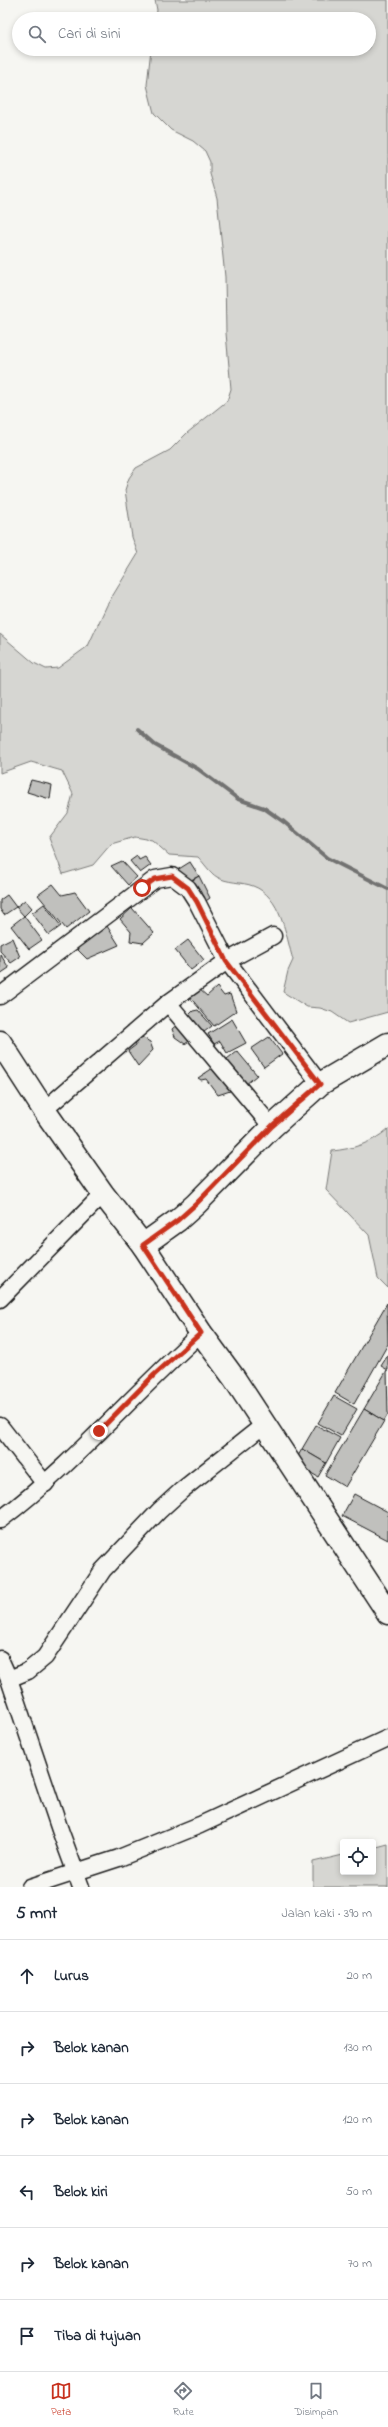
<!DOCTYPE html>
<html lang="id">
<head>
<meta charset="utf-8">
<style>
	body { margin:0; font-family:"Indie Flower",sans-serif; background:#f6f6f7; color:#1f2937 }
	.controls { position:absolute; right:12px; bottom:12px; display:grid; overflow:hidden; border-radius:4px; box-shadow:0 2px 6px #0003 }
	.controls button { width:36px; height:36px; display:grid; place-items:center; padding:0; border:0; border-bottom:1px solid #e0e1e3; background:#fff; color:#1f2937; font:20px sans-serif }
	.stop { position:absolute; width:12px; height:12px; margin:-9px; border:3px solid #c8321e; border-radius:50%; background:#fff }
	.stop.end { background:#c8321e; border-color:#fff; box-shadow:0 1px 4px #0008 }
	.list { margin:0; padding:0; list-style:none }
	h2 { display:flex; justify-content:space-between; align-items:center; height:52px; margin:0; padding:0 16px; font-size:17px }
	h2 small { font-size:13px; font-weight:400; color:#747a83 }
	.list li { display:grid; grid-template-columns:26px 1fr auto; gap:12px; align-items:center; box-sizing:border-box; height:72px; padding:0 16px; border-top:1px solid #e0e1e3 }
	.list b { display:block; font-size:15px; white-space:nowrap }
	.list em { font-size:13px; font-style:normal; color:#747a83 }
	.icon { flex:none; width:22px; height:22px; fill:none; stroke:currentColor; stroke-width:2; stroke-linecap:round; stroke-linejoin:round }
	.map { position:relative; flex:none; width:388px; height:1887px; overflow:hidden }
	.search { position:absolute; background:#fff; box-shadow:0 2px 6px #0003; left:12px; right:12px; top:12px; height:44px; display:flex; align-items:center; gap:10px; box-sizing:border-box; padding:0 14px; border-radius:22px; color:#747a83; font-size:15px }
	.sheet { height:484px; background:#fff }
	nav { display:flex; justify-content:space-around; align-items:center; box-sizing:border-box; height:56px; border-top:1px solid #e0e1e3; background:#fff; font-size:11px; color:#747a83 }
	nav a { display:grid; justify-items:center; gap:2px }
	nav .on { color:#c8321e }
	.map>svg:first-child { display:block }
</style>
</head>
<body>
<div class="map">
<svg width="388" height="1887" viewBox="0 0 388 1887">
	<rect width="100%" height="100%" fill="#f6f6f2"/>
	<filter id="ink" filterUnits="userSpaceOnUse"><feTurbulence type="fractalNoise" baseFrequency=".025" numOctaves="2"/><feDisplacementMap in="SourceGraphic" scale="8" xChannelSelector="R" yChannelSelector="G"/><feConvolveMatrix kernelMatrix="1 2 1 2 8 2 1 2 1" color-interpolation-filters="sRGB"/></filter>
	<g filter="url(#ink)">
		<!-- green -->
		<g fill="#d6d6d2" stroke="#797977">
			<path d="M155,0H388V1012L348,1023L332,1012L320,1008L307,1007L283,992L288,971L293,960C286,936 281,896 253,886C243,882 226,883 217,877C210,873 204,863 198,857L169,855L152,840L135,837L111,844L93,865L63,874L49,838L68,813L73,794L62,771L31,762L0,773V634L34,663L46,669L58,668L88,646L107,605L138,554L132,537L125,490L129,478L136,468L170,450L187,433L227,401L231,389L226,333L225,277L217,198L210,174V162L205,151L193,141L171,130L154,113L147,85L151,49H369V19H156L157,10Z"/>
			<path d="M388,1129V1288L378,1278L369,1235L326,1190L332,1151C353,1149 372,1143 388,1129Z"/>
			<polygon points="388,1844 388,1887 313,1887 313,1862 343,1855 343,1872 373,1872 373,1848"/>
		</g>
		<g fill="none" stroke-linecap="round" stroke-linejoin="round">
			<!-- stream -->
			<polyline stroke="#727271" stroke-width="4" points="137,729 155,745 198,769 238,799 264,808 284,822 327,858 388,889"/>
		</g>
		<!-- building -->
		<g fill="#c0c0bd" stroke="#1c1c1c">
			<polygon points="31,780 52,785 50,799 27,792"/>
			<polygon points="137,856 139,860 145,857 151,865 140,873 130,861"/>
			<polygon points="122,861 137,877 128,885 111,866"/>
			<polygon points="190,862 199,876 187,882 174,872"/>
			<polygon points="199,876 210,898 203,903 191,881"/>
			<polygon points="53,884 62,895 75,892 89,911 66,929 38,895"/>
			<polygon points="7,895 16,907 4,915 0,909 0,900"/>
			<polygon points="25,900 32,908 24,916 16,907"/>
			<polygon points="44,904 61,926 49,935 32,913"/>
			<polygon points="132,908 154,933 143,943 130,941 131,932 120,919"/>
			<polygon points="24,916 42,940 29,949 11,926"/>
			<polygon points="107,926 119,945 87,959 76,948"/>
			<polygon points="12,938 20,957 11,963 0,951 0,944"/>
			<polygon points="188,940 204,960 191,970 175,950"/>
			<polygon points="0,954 9,968 0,974"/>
			<polygon points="217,987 224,996 230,994 236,1011 214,1026 189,996 199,989 207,996"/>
			<polygon points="198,1010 212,1026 200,1035 187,1017 193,1011"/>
			<polygon points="232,1019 246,1043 227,1053 220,1041 214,1044 208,1034"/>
			<polygon points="181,1021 195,1037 185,1044 175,1037 172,1029"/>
			<polygon points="140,1036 150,1042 153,1050 138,1066 128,1051 136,1045 135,1041"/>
			<polygon points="269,1037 282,1054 264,1067 251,1049"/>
			<polygon points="237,1051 257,1075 245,1085 222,1063"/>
			<polygon points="213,1068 233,1090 218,1095 206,1079 201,1080 198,1078"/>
			<polygon points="387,1303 388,1344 354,1404 335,1393"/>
			<polygon points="388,1355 388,1370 381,1366"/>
			<polygon points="387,1370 388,1414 384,1421 364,1409"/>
			<polygon points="334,1396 357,1409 341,1436 318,1423"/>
			<polygon points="364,1409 384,1421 345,1487 325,1475"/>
			<polygon points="316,1425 340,1438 326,1463 302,1449"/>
			<polygon points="302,1449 326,1463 318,1477 294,1463"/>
			<polygon points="354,1494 388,1512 388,1540 342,1516"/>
		</g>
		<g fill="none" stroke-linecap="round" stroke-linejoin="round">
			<defs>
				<g id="street">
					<polyline points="0,996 155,879 172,876 188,888 197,902 227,961 320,1084"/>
					<polyline points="168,1003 272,1127"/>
					<polyline points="44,1110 168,1003 227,961 273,936"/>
					<polyline points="0,1299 103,1194"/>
					<polyline points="0,1426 45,1484"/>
					<path d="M0,1520C73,1465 133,1394 201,1333"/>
					<polyline points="0,1659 9,1679 60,1830 81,1887"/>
					<polyline points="9,1679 28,1671 45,1657 103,1570 159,1511 182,1490 265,1424"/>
					<polyline points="30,1887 119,1858 200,1825 388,1738"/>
				</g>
				<g id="secondary">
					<polyline points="0,1042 44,1110 103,1194 143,1245 201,1333 234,1378 388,1613"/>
					<polyline points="143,1245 178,1220 196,1204 272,1127 320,1084 388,1044"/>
				</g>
			</defs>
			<!-- street casing -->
			<use href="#street" stroke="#1c1c1c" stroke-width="19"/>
			<!-- secondary casing -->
			<use href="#secondary" stroke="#1c1c1c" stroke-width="25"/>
			<!-- street -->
			<use href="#street" stroke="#f6f6f2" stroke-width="16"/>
			<!-- secondary -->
			<use href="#secondary" stroke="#f6f6f2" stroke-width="22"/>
		</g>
	</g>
	<g fill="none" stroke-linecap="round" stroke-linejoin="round" filter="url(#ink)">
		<!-- route -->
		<polyline stroke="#c8321e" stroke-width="5" points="99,1431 154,1375 201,1333 143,1245 178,1220 196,1204 272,1126 320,1084 226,961 197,902 188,888 172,876 155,879 142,888"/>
	</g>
</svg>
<div class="controls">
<button><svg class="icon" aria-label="locate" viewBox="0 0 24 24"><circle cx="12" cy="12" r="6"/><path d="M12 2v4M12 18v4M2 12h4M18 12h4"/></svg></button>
</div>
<div class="stop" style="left:142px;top:888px"></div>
<div class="stop end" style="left:99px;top:1431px"></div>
<div class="search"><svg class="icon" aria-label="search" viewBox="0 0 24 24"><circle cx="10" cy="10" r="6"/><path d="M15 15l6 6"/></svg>Cari di sini</div>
</div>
<section class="sheet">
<h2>5 mnt<small>Jalan kaki · 390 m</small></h2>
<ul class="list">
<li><svg class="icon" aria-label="ahead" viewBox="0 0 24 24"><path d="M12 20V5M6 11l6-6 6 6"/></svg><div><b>Lurus</b></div><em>20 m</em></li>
<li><svg class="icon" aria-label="right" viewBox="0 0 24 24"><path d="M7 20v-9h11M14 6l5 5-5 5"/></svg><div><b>Belok kanan</b></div><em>130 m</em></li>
<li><svg class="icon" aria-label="right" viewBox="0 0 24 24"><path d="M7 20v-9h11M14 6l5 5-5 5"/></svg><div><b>Belok kanan</b></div><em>120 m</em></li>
<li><svg class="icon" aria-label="left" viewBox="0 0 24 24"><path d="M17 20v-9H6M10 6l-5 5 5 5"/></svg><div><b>Belok kiri</b></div><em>50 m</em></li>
<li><svg class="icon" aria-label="right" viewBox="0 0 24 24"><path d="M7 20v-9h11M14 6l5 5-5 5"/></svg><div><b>Belok kanan</b></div><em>70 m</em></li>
<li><svg class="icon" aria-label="arrive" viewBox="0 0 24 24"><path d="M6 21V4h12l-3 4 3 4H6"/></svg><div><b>Tiba di tujuan</b></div></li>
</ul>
</section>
<nav>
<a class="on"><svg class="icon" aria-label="map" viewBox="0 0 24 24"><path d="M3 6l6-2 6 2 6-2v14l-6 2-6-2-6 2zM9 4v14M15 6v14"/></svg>Peta</a>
<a><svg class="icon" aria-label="directions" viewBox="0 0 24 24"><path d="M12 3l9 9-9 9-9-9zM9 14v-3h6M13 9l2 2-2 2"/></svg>Rute</a>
<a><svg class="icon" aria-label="saved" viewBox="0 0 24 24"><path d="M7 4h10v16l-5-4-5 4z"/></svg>Disimpan</a>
</nav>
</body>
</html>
